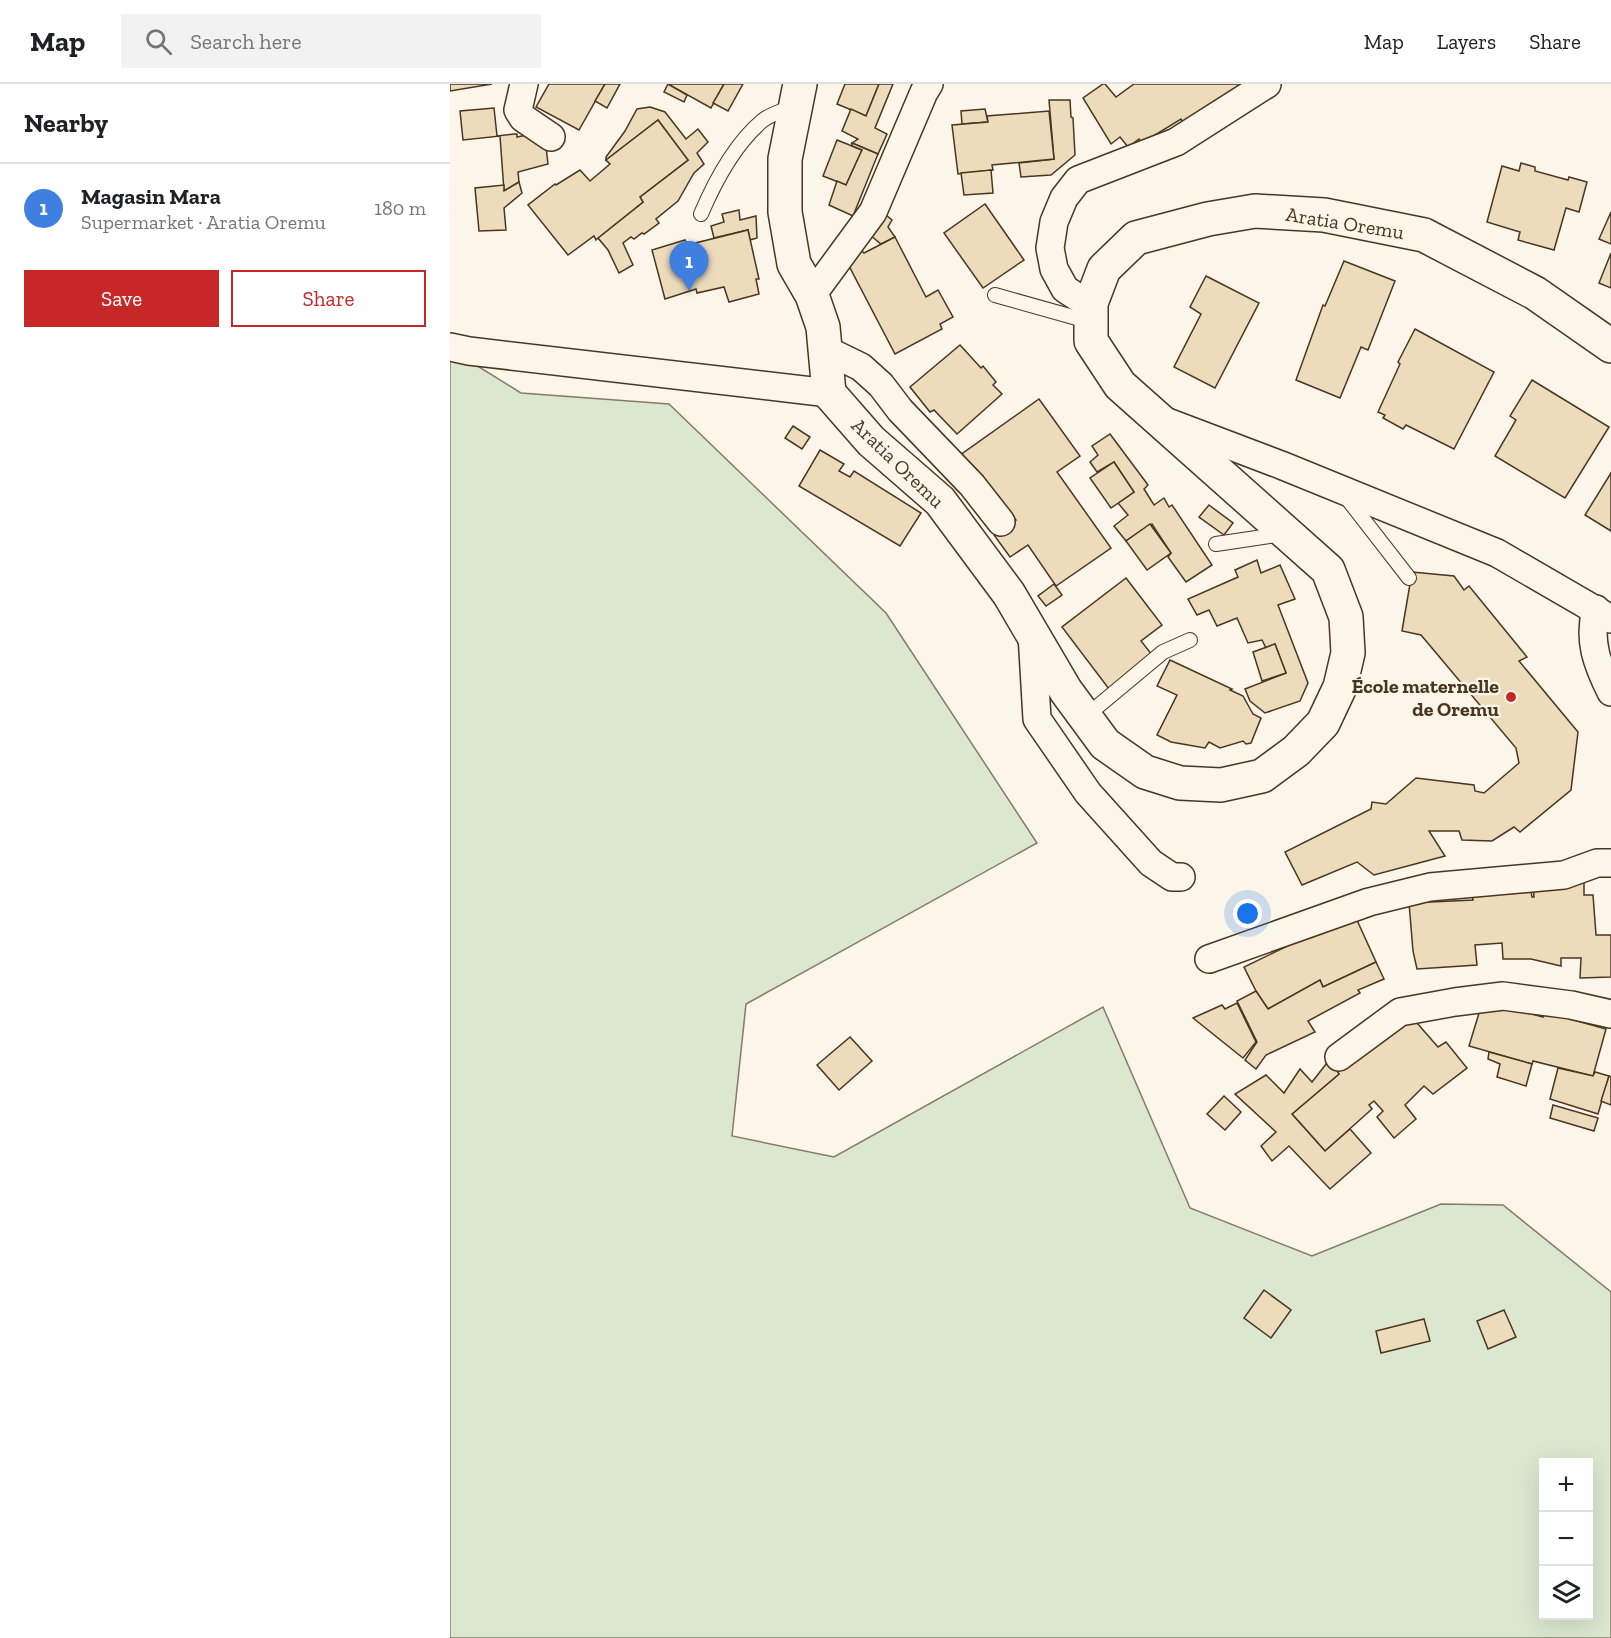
<!DOCTYPE html>
<html lang="en">
<head>
<meta charset="utf-8">
<style>
	body { margin:0; font-family:"Zilla Slab",serif; background:#f2f2f2; color:#202124 }
	.controls { position:absolute; right:18px; bottom:18px; display:grid; overflow:hidden; border-radius:0px; box-shadow:0 6px 24px #0002 }
	.controls button { width:54px; height:54px; display:grid; place-items:center; padding:0; border:0; border-bottom:2px solid #e0e0e0; background:#fff; color:#202124; font:30px sans-serif }
	.you { position:absolute; left:798px; top:830px; width:21px; height:21px; margin:-15px; border:4px solid #fff; border-radius:50%; background:#1a73e8; box-shadow:0 0 0 9px #1a73e833 }
	.badge { display:grid; place-items:center; width:39px; height:39px; border-radius:50%; background:#c62828; color:#fff; font-size:20px; font-weight:700 }
	.pin { position:absolute; translate:-50% -50px; filter:drop-shadow(0 2px 3px #0008) }
	.pin::after { content:''; position:absolute; top:32px; width:21px; height:18px; background:inherit; clip-path:polygon(0 0,100% 0,50% 100%) }
	.list { margin:0; padding:0; list-style:none }
	h2 { display:flex; justify-content:space-between; align-items:center; height:78px; margin:0; padding:0 24px; font-size:26px }
	h2 small { font-size:20px; font-weight:400; color:#757577 }
	.list li { display:grid; grid-template-columns:39px 1fr auto; gap:18px; align-items:center; box-sizing:border-box; height:90px; padding:0 24px; border-top:2px solid #e0e0e0 }
	.list b { display:block; font-size:22px; white-space:nowrap }
	.list p { margin:0; font-size:20px; white-space:nowrap; color:#757577 }
	.list em { font-size:20px; font-style:normal; color:#757577 }
	.actions { display:flex; gap:12px; padding:18px 24px }
	.actions a { flex:1; padding:14px 0; border:2px solid #c62828; border-radius:0px; text-align:center; font-size:21px; color:#c62828 }
	.actions .main { background:#c62828; color:#fff }
	.icon { flex:none; width:33px; height:33px; fill:none; stroke:currentColor; stroke-width:2; stroke-linecap:round; stroke-linejoin:round }
	.map { position:relative; flex:none; width:1161px; height:1554px; overflow:hidden }
	header { display:flex; align-items:center; gap:36px; box-sizing:border-box; height:84px; padding:0 30px; background:#fff; border-bottom:2px solid #e0e0e0 }
	header strong { font-size:28px }
	nav { display:flex; gap:33px; margin-inline-start:auto; font-size:21px }
	.search { width:420px; height:54px; background:#f2f2f2; display:flex; align-items:center; gap:15px; box-sizing:border-box; padding:0 21px; border-radius:0px; color:#757577; font-size:22px }
	main { display:flex }
	aside { flex:1; background:#fff }
	.map>svg:first-child { display:block }
</style>
</head>
<body>
<header>
<strong>Map</strong>
<div class="search"><svg class="icon" aria-label="search" viewBox="0 0 24 24"><circle cx="10" cy="10" r="6"/><path d="M15 15l6 6"/></svg>Search here</div>
<nav><a>Map</a><a>Layers</a><a>Share</a></nav>
</header>
<main>
<aside>
<h2>Nearby<small></small></h2>
<ul class="list">
<li><span class="badge" style="background:#3f7fe0">1</span><div><b>Magasin Mara</b><p>Supermarket · Aratia Oremu</p></div><em>180 m</em></li>
</ul>
<div class="actions"><a class="main">Save</a><a>Share</a></div>
</aside>
<div class="map">
<svg width="1161" height="1554" viewBox="0 0 1161 1554">
	<rect width="100%" height="100%" fill="#fbf6e9"/>
	<!-- green -->
	<path fill="#dce7d0" stroke="#887966" stroke-width="1.5" fill-rule="evenodd" d="M0,265L71,309L219,320L436,529L587,759L296,920L282,1052L384,1073L653,923L740,1124L862,1172L991,1120L1053,1121L1161,1208V1554H0ZM1094,1378H1138V1532H1094Z"/>
	<!-- building -->
	<g fill="#ecdcbc" stroke="#4a3520" stroke-width="1.5">
		<polygon points="0,0 42,0 0,7"/>
		<polygon points="99,0 155,0 129,46 86,23"/>
		<polygon points="155,0 170,0 157,24 145,17"/>
		<polygon points="218,0 274,0 261,24"/>
		<polygon points="218,0 237,11 234,18 214,8"/>
		<polygon points="274,0 293,0 278,27 263,19"/>
		<polygon points="395,0 429,0 416,32 387,20"/>
		<polygon points="429,0 443,0 425,44 437,50 428,70 402,59 408,55 392,47 401,25 416,32"/>
		<polygon points="653,0 655,0 666,13 684,0 793,0 736,43 731,35 692,59 689,55 678,63 670,53 661,60 633,14"/>
		<polygon points="599,16 620,16 621,33 623,34 625,71 601,91 571,93 569,79 604,75"/>
		<polygon points="200,23 215,28 236,55 248,45 258,58 247,69 254,80 244,89 228,117 206,135 209,139 194,150 192,149 184,155 181,153 173,159 183,181 169,189 158,166 148,154 193,118 190,113 238,76 208,36 156,76 156,73 175,47 187,25"/>
		<polygon points="44,24 47,52 64,50 67,50 67,53 86,49 95,54 98,80 68,88 69,98 54,107 50,52 13,56 10,27"/>
		<polygon points="535,25 538,38 512,40 511,27"/>
		<polygon points="599,27 604,75 542,81 543,86 508,90 502,41 538,38 537,32"/>
		<polygon points="208,36 238,76 190,113 193,118 148,154 146,156 144,152 118,171 78,121 105,100 106,101 130,86 140,97 160,80 156,76"/>
		<polygon points="387,56 412,66 396,101 373,92"/>
		<polygon points="402,59 428,70 403,132 379,121 387,97 396,101 412,66 402,62"/>
		<polygon points="1071,79 1085,83 1085,87 1118,96 1119,93 1137,98 1129,128 1116,124 1104,166 1068,156 1070,148 1037,138 1052,82 1069,87"/>
		<polygon points="541,86 543,109 514,111 511,89"/>
		<polygon points="69,98 72,109 54,124 56,146 29,147 25,104 54,101 54,107"/>
		<polygon points="535,120 574,176 533,204 494,149"/>
		<polygon points="289,126 290,136 306,132 307,154 300,156 298,146 264,154 261,142 274,138 272,130"/>
		<polygon points="1161,128 1161,160 1149,155"/>
		<polygon points="436,131 442,136 438,143 445,153 431,160 420,151"/>
		<polygon points="298,146 309,195 306,195 309,210 279,218 274,203 247,209 246,205 215,215 202,166 235,156 237,161"/>
		<polygon points="445,153 476,213 488,206 503,233 490,240 492,245 445,270 398,180 410,165 414,169"/>
		<polygon points="1161,169 1161,204 1149,199"/>
		<polygon points="894,177 945,197 918,266 911,263 890,314 846,296 873,221 875,222"/>
		<polygon points="756,192 809,219 765,304 724,283 751,230 740,223"/>
		<polygon points="965,245 1044,288 1004,365 956,341 953,345 933,334 935,331 928,328 950,280 948,278"/>
		<polygon points="510,261 531,284 533,282 546,298 543,301 552,310 507,350 484,326 480,328 460,303"/>
		<polygon points="1082,296 1159,343 1115,414 1045,372 1066,336 1060,332"/>
		<polygon points="589,315 630,372 607,388 661,464 606,502 578,461 560,473 544,451 566,436 555,421 545,428 506,374"/>
		<polygon points="343,342 360,353 352,365 335,354"/>
		<polygon points="660,350 698,401 694,405 704,421 714,414 719,423 722,421 762,481 736,498 718,473 721,469 702,440 676,457 664,442 678,431 668,419 684,408 664,378 647,388 640,378 648,371 642,362"/>
		<polygon points="370,366 394,380 389,387 400,393 404,387 471,429 450,462 349,402"/>
		<polygon points="664,378 684,408 661,424 640,394"/>
		<polygon points="1161,389 1161,447 1135,431"/>
		<polygon points="759,421 783,439 774,451 749,433"/>
		<polygon points="700,440 721,469 697,486 676,457"/>
		<polygon points="807,476 811,489 830,481 845,515 828,521 858,599 850,617 815,629 800,617 795,605 836,589 825,560 816,564 812,556 798,559 787,534 767,542 759,526 747,531 738,515 788,493 785,486"/>
		<polygon points="962,488 1004,492 1014,506 1019,502 1077,573 1069,577 1128,648 1121,706 1070,748 1064,743 1042,757 1012,756 1009,747 979,747 995,772 924,791 907,778 852,801 835,768 921,725 922,718 936,720 966,694 1024,701 1025,707 1034,709 1069,679 1066,664 971,551 952,547"/>
		<polygon points="676,494 712,541 691,557 703,572 659,605 612,543"/>
		<polygon points="604,500 612,511 596,522 588,512"/>
		<polygon points="825,560 836,589 812,597 803,568"/>
		<polygon points="720,576 782,605 780,606 793,612 803,630 811,634 801,659 796,660 793,657 770,664 759,658 755,664 721,658 707,651 727,611 707,602"/>
		<polygon points="1134,793 1134,811 1143,811 1146,851 1161,851 1161,893 1130,894 1131,874 1111,874 1111,882 1081,875 1053,875 1052,859 1025,861 1027,881 967,885 963,867 959,819 1023,816 1022,812 1081,808 1082,813 1084,813 1083,798"/>
		<polygon points="906,834 926,878 873,903 870,896 818,925 806,907 794,883 850,856 865,840 871,850"/>
		<polygon points="926,878 934,895 908,906 910,909 858,937 865,948 816,971 806,985 795,976 807,958 787,917 806,907 818,925 870,896 873,903"/>
		<polygon points="1033,916 1093,933 1095,928 1156,945 1143,992 1083,977 1082,980 1019,962"/>
		<polygon points="787,919 806,958 793,974 743,934 772,921 775,925"/>
		<polygon points="960,931 988,963 996,958 1017,984 983,1010 974,1002 955,1021 966,1035 944,1054 927,1033 933,1027 924,1017 919,1021 922,1025 875,1067 842,1030 889,990 886,986 888,984"/>
		<polygon points="400,953 422,977 389,1006 367,981"/>
		<polygon points="1039,968 1082,980 1076,1002 1047,993 1050,980 1038,975"/>
		<polygon points="880,975 889,990 842,1030 875,1067 900,1045 921,1069 880,1105 839,1062 822,1077 811,1062 826,1048 785,1010 816,991 834,1009 850,985 862,998"/>
		<polygon points="1108,984 1143,992 1145,988 1159,992 1148,1030 1100,1015"/>
		<polygon points="1159,992 1161,993 1161,1021 1151,1017"/>
		<polygon points="774,1012 791,1028 775,1046 757,1030"/>
		<polygon points="1103,1021 1148,1034 1144,1047 1100,1034"/>
		<polygon points="814,1206 841,1226 821,1254 794,1234"/>
		<polygon points="1054,1226 1066,1253 1038,1265 1027,1237"/>
		<polygon points="974,1235 980,1257 931,1269 926,1247"/>
	</g>
	<g fill="none" stroke-linecap="round" stroke-linejoin="round">
		<defs>
			<g id="lane">
				<path d="M251,130C265,97 285,60 312,37C320,30 333,27 342,23"/>
				<polyline points="545,211 641,238"/>
				<polyline points="896,413 959,494"/>
				<polyline points="766,460 833,450"/>
				<polyline points="635,633 713,568 740,556"/>
			</g>
			<g id="street">
				<polyline points="74,0 68,26 73,34 101,53"/>
				<polyline points="362,211 423,128 474,8 479,0"/>
				<polyline points="641,222 615,205 604,185 600,164 604,138 614,114 628,96 726,58 817,0"/>
				<polyline points="0,263 19,267 379,309"/>
				<polyline points="376,266 411,283 431,301 450,326 522,401 551,438"/>
				<polyline points="715,337 831,381 1047,469 1161,535"/>
				<path d="M1146,525C1138,557 1147,580 1161,608"/>
				<polyline points="582,550 587,635 638,709 701,779 722,793 731,793"/>
				<polyline points="759,875 919,818 980,803 1114,791 1147,779 1161,779"/>
				<polyline points="889,973 950,928 1005,918 1053,912 1121,921 1161,930"/>
			</g>
			<polyline id="secondary" points="350,0 335,75 335,128 344,180 362,211 373,243 379,309 421,357 490,417 559,510 616,607 655,660 695,688 730,699 771,701 812,692 846,667 873,639 890,603 898,569 896,533 878,486 670,301 641,257 641,219 654,185 686,154 758,135 805,127 874,131 974,151 1085,209 1161,262"/>
		</defs>
		<!-- lane casing -->
		<use href="#lane" stroke="#4a3520" stroke-width="16"/>
		<!-- street casing -->
		<use href="#street" stroke="#4a3520" stroke-width="30"/>
		<!-- secondary casing -->
		<use href="#secondary" stroke="#4a3520" stroke-width="36"/>
		<!-- lane -->
		<use href="#lane" stroke="#fbf6e9" stroke-width="14"/>
		<!-- street -->
		<use href="#street" stroke="#fbf6e9" stroke-width="27"/>
		<!-- secondary -->
		<use href="#secondary" stroke="#fbf6e9" stroke-width="33"/>
	</g>
	<!-- markers -->
	<circle fill="#c62828" stroke="#fbf6e9" stroke-width="2" cx="1061" cy="613" r="6"/>
	<g text-anchor="middle" stroke-width="4.5" stroke-linejoin="round" paint-order="stroke">
		<!-- street labels -->
		<g font-size="20" fill="#4a3520" stroke="#fbf6e9">
			<text transform="translate(895 139) rotate(9)" y="7">Aratia Oremu</text>
			<text transform="translate(448 379) rotate(44)" y="7">Aratia Oremu</text>
		</g>
		<!-- poi labels -->
		<g font-size="20" font-weight="bold" fill="#4a3520" stroke="#fbf6e9" text-anchor="end">
			<text x="1049" y="609">École maternelle<tspan x="1049" dy="23">de Oremu</tspan></text>
		</g>
	</g>
</svg>
<div class="controls">
<button>+</button>
<button>−</button>
<button><svg class="icon" aria-label="layers" viewBox="0 0 24 24"><path d="M12 4l9 5-9 5-9-5zM3 14l9 5 9-5"/></svg></button>
</div>
<div class="you"></div>
<div class="pin badge" style="left:239px;top:207px;background:#3f7fe0">1</div>
</div>
</main>
</body>
</html>
